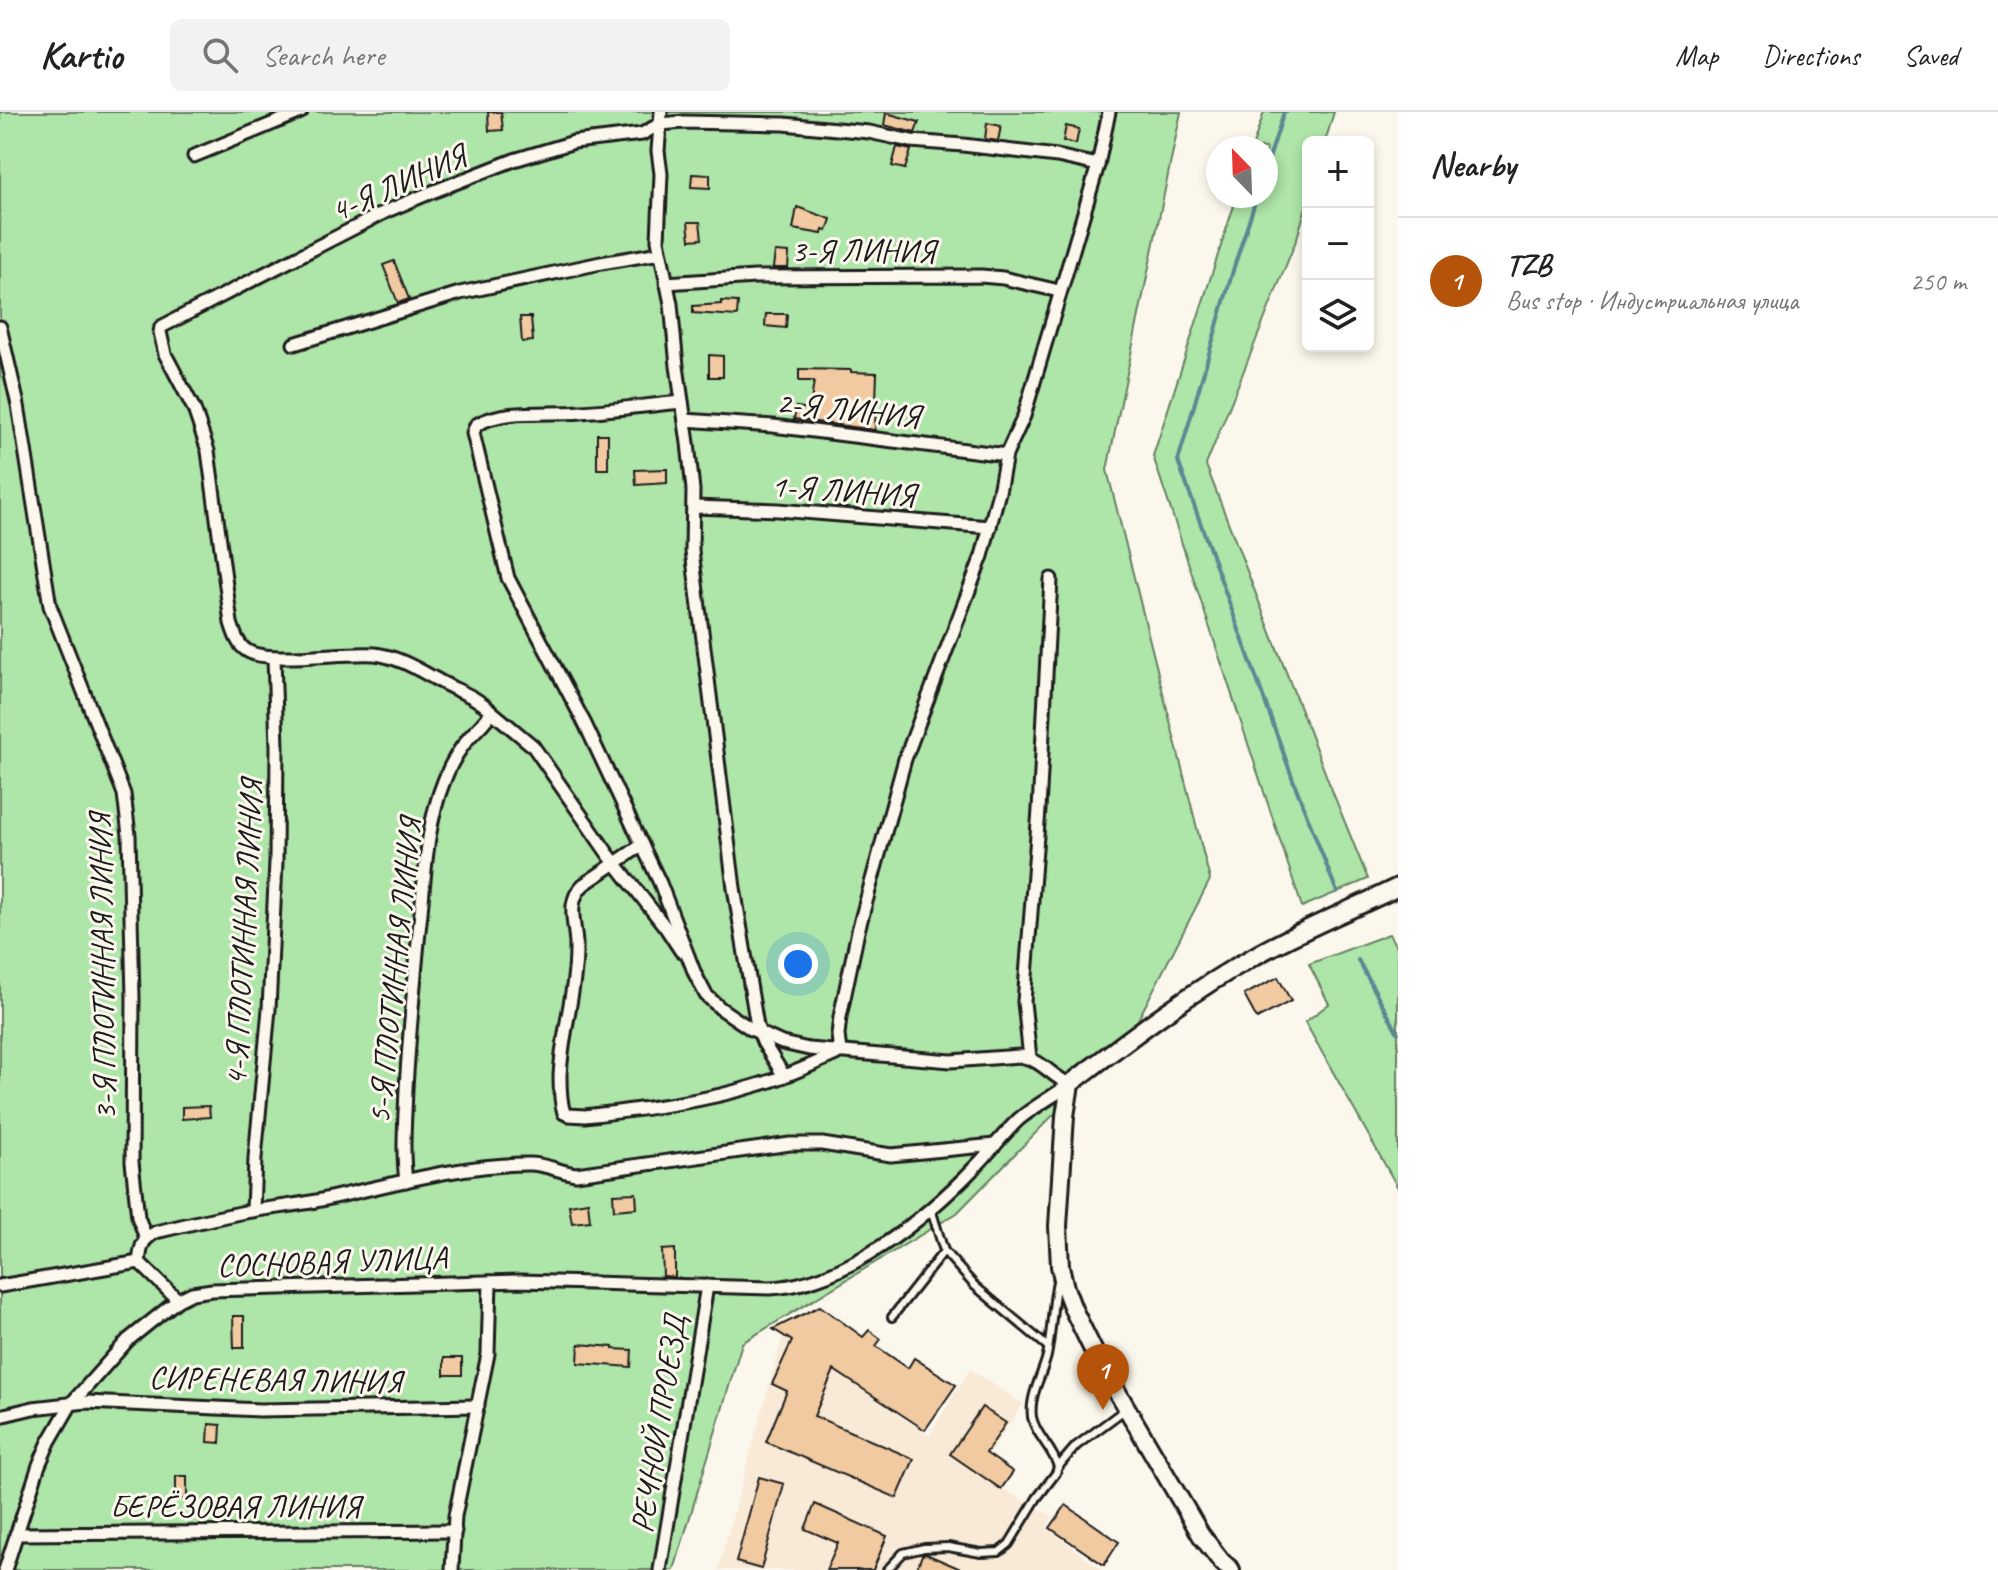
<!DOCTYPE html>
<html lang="en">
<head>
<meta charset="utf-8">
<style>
	body { margin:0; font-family:Caveat,sans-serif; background:#f2f2f2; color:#222 }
	.controls { position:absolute; right:24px; top:24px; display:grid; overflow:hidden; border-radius:12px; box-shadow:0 4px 12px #0003 }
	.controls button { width:72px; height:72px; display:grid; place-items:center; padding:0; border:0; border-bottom:2px solid #e0e0e0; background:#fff; color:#222; font:40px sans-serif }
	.compass { position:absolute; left:1206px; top:24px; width:72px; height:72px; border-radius:50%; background:#fff; box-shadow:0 4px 12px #0003; rotate:337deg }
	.you { position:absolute; left:798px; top:852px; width:28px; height:28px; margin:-20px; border:6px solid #fff; border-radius:50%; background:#1a73e8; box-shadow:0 0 0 12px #1a73e833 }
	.badge { display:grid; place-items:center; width:52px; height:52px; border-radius:50%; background:#b45309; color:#fff; font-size:26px; font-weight:700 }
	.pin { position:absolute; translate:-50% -66px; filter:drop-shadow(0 2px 4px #0008) }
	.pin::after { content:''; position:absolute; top:42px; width:28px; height:24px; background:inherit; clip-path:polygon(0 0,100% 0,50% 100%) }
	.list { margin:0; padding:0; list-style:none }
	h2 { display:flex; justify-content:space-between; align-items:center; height:104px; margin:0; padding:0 32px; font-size:34px }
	h2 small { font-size:26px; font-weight:400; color:#767676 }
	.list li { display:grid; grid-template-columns:52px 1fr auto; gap:24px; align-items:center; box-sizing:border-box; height:128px; padding:0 32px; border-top:2px solid #e0e0e0 }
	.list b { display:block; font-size:30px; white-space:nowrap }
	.list p { margin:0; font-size:26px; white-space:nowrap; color:#767676 }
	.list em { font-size:26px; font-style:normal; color:#767676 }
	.icon { flex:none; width:44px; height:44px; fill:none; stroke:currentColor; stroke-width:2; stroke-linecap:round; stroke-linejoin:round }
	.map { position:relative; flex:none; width:1398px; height:1458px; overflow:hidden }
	header { display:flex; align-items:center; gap:48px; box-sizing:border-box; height:112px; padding:0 40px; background:#fff; border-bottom:2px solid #e0e0e0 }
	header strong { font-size:38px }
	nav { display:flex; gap:44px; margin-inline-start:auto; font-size:28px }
	.search { width:560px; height:72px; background:#f2f2f2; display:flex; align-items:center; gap:20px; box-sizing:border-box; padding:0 28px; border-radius:12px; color:#767676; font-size:30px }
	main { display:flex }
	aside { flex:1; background:#fff }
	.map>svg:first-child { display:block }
</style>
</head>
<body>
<header>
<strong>Kartio</strong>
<div class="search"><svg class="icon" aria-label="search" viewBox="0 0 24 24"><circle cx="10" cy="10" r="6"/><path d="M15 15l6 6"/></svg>Search here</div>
<nav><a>Map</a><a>Directions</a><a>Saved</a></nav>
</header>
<main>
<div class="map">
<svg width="1398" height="1458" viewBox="0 0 1398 1458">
	<rect width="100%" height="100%" fill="#fbf7ec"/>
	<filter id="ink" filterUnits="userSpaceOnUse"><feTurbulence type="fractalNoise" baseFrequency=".0125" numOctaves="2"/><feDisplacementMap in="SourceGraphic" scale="16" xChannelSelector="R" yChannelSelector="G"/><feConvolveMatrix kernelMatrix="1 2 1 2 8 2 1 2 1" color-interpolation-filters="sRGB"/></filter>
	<g filter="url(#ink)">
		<!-- built -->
		<polygon fill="#f8ead6" points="783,1223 929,1324 970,1257 1023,1292 975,1362 1053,1404 1047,1416 1102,1458 718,1458"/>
		<!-- green -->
		<g fill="#aee5a8" stroke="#658062" stroke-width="2">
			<polygon points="0,0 1181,0 1107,358 1210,768 1128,927 957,1101 742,1231 674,1458 0,1458"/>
			<polygon points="1264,0 1334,0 1325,30 1308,30 1308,88 1297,126 1206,353 1331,676 1368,767 1302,795 1153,344 1237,84 1266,84 1266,36 1252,36"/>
			<polygon points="1389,822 1398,838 1398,1076 1305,910 1329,892 1309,852"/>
		</g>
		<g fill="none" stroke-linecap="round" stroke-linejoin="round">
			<!-- stream -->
			<g stroke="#5a8993" stroke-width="4">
				<polyline points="1266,56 1284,0"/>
				<polyline points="1257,84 1234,155 1178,349 1295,673 1337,780"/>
				<polyline points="1358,848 1398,921"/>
			</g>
		</g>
		<!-- building -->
		<g fill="#f1caa1" stroke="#1c1c1c" stroke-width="2">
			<polygon points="488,0 501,0 503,18 489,19"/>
			<polygon points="886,1 919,10 915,21 884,13"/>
			<polygon points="987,11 1001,14 998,29 985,27"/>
			<polygon points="1066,14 1079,17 1076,32 1063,29"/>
			<polygon points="897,35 911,38 905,57 892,54"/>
			<polygon points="692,62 710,63 710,76 691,75"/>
			<polygon points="797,95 831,107 827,119 823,118 822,122 793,117"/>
			<polygon points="688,110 700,110 702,127 690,128"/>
			<polygon points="775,140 789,141 788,156 773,156"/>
			<polygon points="394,149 409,187 398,191 383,153"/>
			<polygon points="721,189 738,190 737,204 693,201 693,194 721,192"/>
			<polygon points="766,202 787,202 786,216 765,214"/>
			<polygon points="520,205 531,205 533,229 522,230"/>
			<polygon points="709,243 723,244 723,265 709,265"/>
			<polygon points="799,257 851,258 851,260 877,261 875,318 794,307 796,295 810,297 814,269 799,269"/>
			<rect x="597" y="322" width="11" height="35"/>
			<polygon points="667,357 667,371 636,373 635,358"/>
			<polygon points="1278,865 1291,889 1257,907 1244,883"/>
			<polygon points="209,994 210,1005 182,1007 182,995"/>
			<polygon points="636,1081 637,1096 614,1098 613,1082"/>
			<polygon points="588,1090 590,1109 572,1111 569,1093"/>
			<polygon points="675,1137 675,1165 663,1164 662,1138"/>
			<polygon points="820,1194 863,1225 869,1218 881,1227 876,1234 908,1256 914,1246 956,1273 925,1318 834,1258 814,1304 914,1347 897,1386 766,1330 787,1279 772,1272 792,1229 773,1217"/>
			<polygon points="233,1204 244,1204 244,1236 234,1236"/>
			<polygon points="579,1232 613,1235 613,1237 632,1238 631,1255 578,1251"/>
			<rect x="444" y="1246" width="18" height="17"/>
			<polygon points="982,1295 1006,1311 986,1341 1013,1360 1001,1377 950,1342"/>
			<polygon points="209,1312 221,1313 220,1331 208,1330"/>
			<rect x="176" y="1364" width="11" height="23"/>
			<polygon points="759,1365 784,1372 761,1457 736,1450"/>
			<polygon points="815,1392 887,1424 873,1458 826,1458 838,1431 805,1417"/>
			<polygon points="1066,1393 1119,1430 1104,1453 1050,1416"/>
			<polygon points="926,1442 963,1458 916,1458 922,1443"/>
		</g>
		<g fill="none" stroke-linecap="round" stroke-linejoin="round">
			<defs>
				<g id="service">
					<polyline points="944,1139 975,1174 1048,1235"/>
					<path d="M1057,1169C1052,1193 1052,1219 1047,1244C1042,1264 1029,1284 1032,1305C1035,1323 1053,1336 1058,1355"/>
					<polyline points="892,1205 944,1139 931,1097"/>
					<polyline points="887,1458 903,1441 924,1436 948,1435 981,1441 999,1440 1009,1432 1037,1386 1056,1361 1058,1355 1076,1334 1127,1296"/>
				</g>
				<g id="minor">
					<polyline points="661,0 658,39 661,62 658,128 671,192 677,254 688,331 693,378 692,439 734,776 757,914 763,930 784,964"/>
					<polyline points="194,44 301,0"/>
					<polyline points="666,171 755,165 981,164 1003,166 1059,179"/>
					<polyline points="0,215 18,293 50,494 124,682 129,723 133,886 132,1050 138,1105 146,1126"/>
					<polyline points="294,232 460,181 601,151 660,141"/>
					<path d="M682,290C649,293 615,298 581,300C549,303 504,296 476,313L473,321L508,466L585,612L642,733L660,771L695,862L706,883L720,896L751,917L782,931L809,937L951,949L1020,944C1043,948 1051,965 1070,972"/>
					<polyline points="685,308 773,314 1006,343"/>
					<polyline points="693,395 778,398 990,415"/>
					<polyline points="491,599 533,634 608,742 666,816 681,839"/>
					<path d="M642,733L583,773C566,790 575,810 576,832C577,876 562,919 560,964C560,976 560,989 564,1001L569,1003L585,1004C644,997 704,990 761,972C787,965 811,953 836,942"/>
					<polyline points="840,940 838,923 840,905 858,819 905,647 982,444 999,380 1006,343 1024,304 1098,53 1109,0"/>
					<polyline points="1030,946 1024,890 1039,698 1051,467"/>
					<path d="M406,1069C402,1038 405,1009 406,977C409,924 414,872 419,819C425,769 425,716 444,669C450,653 458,639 468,627C476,617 487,610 491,599C477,585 460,580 443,571C422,560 400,545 375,542C345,539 265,553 246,538C237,532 234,520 231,511L208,339L194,297L165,242L160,220L161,215L387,99L432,80L514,48L574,30L642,22L660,12L684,10L784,12L869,20L911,29L963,33L1057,44L1098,53"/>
					<polyline points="253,1099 255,1046 269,897 276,750 277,635 274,546"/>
					<path d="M139,1150C141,1135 141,1128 156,1120C185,1113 215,1106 245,1100C274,1095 302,1093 330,1086C393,1072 465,1052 529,1052C546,1052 560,1060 576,1062L790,1032H822L891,1043L995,1033"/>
					<polyline points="139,1150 178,1188"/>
					<polyline points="0,1174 139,1150"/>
					<polyline points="0,1304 33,1296 86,1290 260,1298 478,1294"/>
					<polyline points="16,1422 455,1419"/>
					<path d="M5,1458L39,1353L49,1330L71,1292L128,1228L178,1188L192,1181L212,1178L520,1169L770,1176C846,1173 926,1106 977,1053C992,1038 1004,1021 1019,1007C1035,994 1054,984 1070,972"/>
					<polyline points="452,1458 455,1404 488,1242 490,1170"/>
					<polyline points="660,1458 707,1174"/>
				</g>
				<path id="secondary" d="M1231,1458L1221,1449L1201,1423L1096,1244L1073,1197L1065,1176L1060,1154L1058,1114L1065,1004L1070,972C1129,927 1188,881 1253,845C1298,819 1351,798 1398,775"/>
			</defs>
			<!-- service casing -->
			<use href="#service" stroke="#1c1c1c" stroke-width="12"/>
			<!-- minor casing -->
			<use href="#minor" stroke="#1c1c1c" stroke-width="17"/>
			<!-- secondary casing -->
			<use href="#secondary" stroke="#1c1c1c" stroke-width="22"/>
			<!-- service -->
			<use href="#service" stroke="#fbf7ec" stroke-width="6"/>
			<!-- minor -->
			<use href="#minor" stroke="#fbf7ec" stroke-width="11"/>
			<!-- secondary -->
			<use href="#secondary" stroke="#fbf7ec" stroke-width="16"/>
		</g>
	</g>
	<g text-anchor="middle" stroke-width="6" stroke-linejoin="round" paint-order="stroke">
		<!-- street labels -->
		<g font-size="32" fill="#1c1c1c" stroke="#fbf7ec">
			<text transform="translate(398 71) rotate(-24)" y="11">4-Я ЛИНИЯ</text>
			<text x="863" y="149">3-Я ЛИНИЯ</text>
			<text transform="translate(848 297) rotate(6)" y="11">2-Я ЛИНИЯ</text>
			<text transform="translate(843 378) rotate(4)" y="11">1-Я ЛИНИЯ</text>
			<text transform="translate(243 821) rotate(-87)" y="11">4-Я ПЛОТИННАЯ ЛИНИЯ</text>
			<text transform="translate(102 855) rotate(-91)" y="11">3-Я ПЛОТИННАЯ ЛИНИЯ</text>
			<text transform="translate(394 859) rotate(-84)" y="11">5-Я ПЛОТИННАЯ ЛИНИЯ</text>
			<text transform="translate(332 1149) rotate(-2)" y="11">СОСНОВАЯ УЛИЦА</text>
			<text transform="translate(275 1267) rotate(1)" y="11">СИРЕНЕВАЯ ЛИНИЯ</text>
			<text transform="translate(658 1312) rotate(-81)" y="11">РЕЧНОЙ ПРОЕЗД</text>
			<text x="235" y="1405">БЕРЁЗОВАЯ ЛИНИЯ</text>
		</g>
	</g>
</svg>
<div class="controls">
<button>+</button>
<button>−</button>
<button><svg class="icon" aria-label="layers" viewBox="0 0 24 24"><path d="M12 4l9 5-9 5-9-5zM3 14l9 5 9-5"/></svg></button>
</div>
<svg class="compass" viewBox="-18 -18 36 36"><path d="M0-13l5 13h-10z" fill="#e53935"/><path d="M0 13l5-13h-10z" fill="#767676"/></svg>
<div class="you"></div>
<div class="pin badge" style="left:1103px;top:1298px">1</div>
</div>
<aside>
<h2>Nearby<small></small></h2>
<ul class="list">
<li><span class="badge">1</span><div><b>TZB</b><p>Bus stop · Индустриальная улица</p></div><em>250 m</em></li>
</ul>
</aside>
</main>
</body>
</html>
